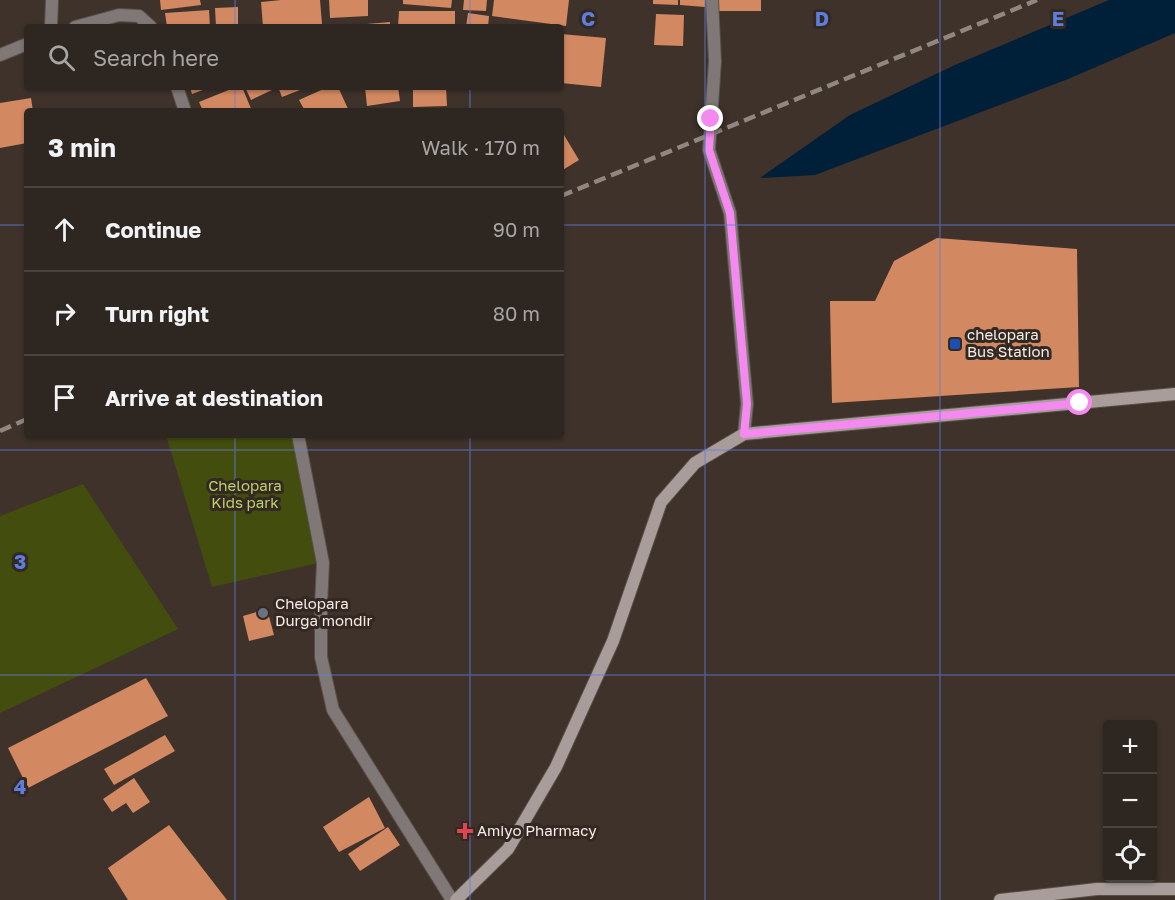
<!DOCTYPE html>
<html lang="en">
<head>
<meta charset="utf-8">
<style>
	body { margin:0; font-family:"Golos Text",sans-serif; background:#3a322d; color:#f1f3f6 }
	.controls { position:absolute; right:18px; bottom:18px; display:grid; overflow:hidden; border-radius:6px; box-shadow:0 2px 4px #0004 }
	.controls button { width:54px; height:54px; display:grid; place-items:center; padding:0; border:0; border-bottom:2px solid #49433e; background:#2e2620; color:#f1f3f6; font:30px sans-serif }
	.stop { position:absolute; width:18px; height:18px; margin:-14px; border:4px solid #f489f0; border-radius:50%; background:#fff }
	.stop.end { background:#f489f0; border-color:#fff; box-shadow:0 2px 6px #0008 }
	.list { margin:0; padding:0; list-style:none }
	h2 { display:flex; justify-content:space-between; align-items:center; height:78px; margin:0; padding:0 24px; font-size:26px }
	h2 small { font-size:20px; font-weight:400; color:#a7a5a5 }
	.list li { display:grid; grid-template-columns:39px 1fr auto; gap:18px; align-items:center; box-sizing:border-box; height:84px; padding:0 24px; border-top:2px solid #49433e }
	.list b { display:block; font-size:22px; white-space:nowrap }
	.list em { font-size:20px; font-style:normal; color:#a7a5a5 }
	.icon { flex:none; width:33px; height:33px; fill:none; stroke:currentColor; stroke-width:2; stroke-linecap:round; stroke-linejoin:round }
	.map { position:relative; flex:none; width:1175px; height:900px; overflow:hidden }
	.search { position:absolute; background:#2e2620; box-shadow:0 2px 4px #0004; left:24px; top:24px; width:540px; height:66px; display:flex; align-items:center; gap:15px; box-sizing:border-box; padding:0 21px; border-radius:6px; color:#a7a5a5; font-size:22px }
	.panel { position:absolute; background:#2e2620; box-shadow:0 2px 4px #0004; left:24px; top:108px; width:540px; height:330px; border-radius:6px }
	.map>svg:first-child { display:block }
</style>
</head>
<body>
<div class="map">
<svg width="1175" height="900" viewBox="0 0 1175 900">
	<rect width="100%" height="100%" fill="#3e322b"/>
	<!-- green -->
	<g fill="#434e0e">
		<polygon points="166,435 293,435 318,563 212,587"/>
		<polygon points="83,484 178,629 0,713 0,516"/>
	</g>
	<!-- water -->
	<polygon fill="#001f38" points="1109,0 1175,0 1175,33 1068,79 815,175 760,178 850,115 955,65"/>
	<!-- building -->
	<g fill="#d28961">
		<polygon points="160,0 200,0 201,5 161,10"/>
		<polygon points="281,0 320,0 322,24 263,27 261,2"/>
		<polygon points="329,0 368,0 368,16 330,18"/>
		<polygon points="403,0 452,0 451,8 403,4"/>
		<polygon points="464,0 487,0 486,11 463,10"/>
		<polygon points="494,0 569,0 566,26 492,16"/>
		<polygon points="653,0 678,0 678,5 653,4"/>
		<polygon points="680,0 705,0 705,7 680,5"/>
		<rect x="718" y="0" width="43" height="11"/>
		<polygon points="238,7 238,27 216,27 215,8"/>
		<polygon points="209,10 210,27 167,27 165,13"/>
		<polygon points="399,11 455,11 455,27 398,27"/>
		<polygon points="468,13 489,16 488,27 466,27"/>
		<polygon points="656,14 684,15 683,46 654,45"/>
		<polygon points="390,22 390,27 355,27 355,25"/>
		<polygon points="561,34 606,38 601,87 561,83"/>
		<polygon points="190,87 211,87 192,94"/>
		<polygon points="236,87 242,87 252,111 203,111 199,102"/>
		<polygon points="245,87 270,87 272,90 251,100"/>
		<polygon points="278,87 308,87 282,97"/>
		<polygon points="328,87 338,87 349,111 305,111 299,100"/>
		<polygon points="365,87 398,87 400,101 367,106"/>
		<polygon points="413,87 446,87 447,106 413,107"/>
		<polygon points="31,98 33,111 27,111 27,143 0,148 0,103"/>
		<polygon points="561,130 579,160 561,171"/>
		<polygon points="937,238 1077,249 1079,387 832,403 830,301 875,301 894,261"/>
		<polygon points="267,609 274,635 249,641 243,616"/>
		<polygon points="146,678 168,716 28,788 8,748"/>
		<polygon points="165,735 175,751 114,785 104,769"/>
		<polygon points="134,778 150,802 133,813 126,803 112,812 103,799"/>
		<polygon points="369,797 385,828 339,852 323,827"/>
		<polygon points="169,825 227,900 128,900 108,868"/>
		<polygon points="388,827 400,845 360,871 348,854"/>
	</g>
	<g fill="none" stroke-linecap="round" stroke-linejoin="round">
		<defs>
			<g id="street">
				<polyline points="712,0 715,61 709,150 730,213 747,404 744,434"/>
				<polyline points="51,27 52,0"/>
				<polyline points="75,27 119,15 139,16 151,27"/>
				<polyline points="0,55 27,44"/>
				<polyline points="177,87 185,111"/>
				<polyline points="298,435 323,563 321,605 321,657 333,710 452,900"/>
			</g>
			<g id="secondary">
				<polyline points="456,900 508,849 556,767 613,641 661,502 695,463 744,434 1175,394"/>
				<polyline points="1000,900 1097,889 1175,889"/>
			</g>
		</defs>
		<!-- street casing -->
		<use href="#street" stroke="#5b5049" stroke-width="14"/>
		<!-- secondary casing -->
		<use href="#secondary" stroke="#5b5049" stroke-width="14"/>
		<!-- street -->
		<use href="#street" stroke="#7f7877" stroke-width="12"/>
		<!-- secondary -->
		<use href="#secondary" stroke="#a99d9c" stroke-width="12"/>
		<!-- rail -->
		<g stroke="#918781" stroke-width="4.5" stroke-dasharray="12 6" stroke-linecap="butt">
			<polyline points="561,196 1037,0"/>
			<polyline points="0,431 27,419"/>
		</g>
	</g>
	<g fill="none" stroke-linecap="round" stroke-linejoin="round">
		<!-- route -->
		<polyline stroke="#f489f0" stroke-width="8" points="711,119 709,150 730,213 747,404 744,434 1080,403"/>
	</g>
	<!-- grid -->
	<path fill="none" stroke="#5e7edd" stroke-width="1.5" stroke-opacity="0.55" d="M235,0V27M470,0V27M705,0V900M940,0V900M235,87V111M470,87V111M0,225H27M561,225H1175M235,435V900M470,435V900M0,450H1175M0,675H1175"/>
	<!-- markers -->
	<rect fill="#1a4fb4" stroke="#342822" stroke-width="2" x="949" y="338" width="12" height="12" rx="3"/>
	<circle fill="#6b7280" stroke="#342822" stroke-width="2" cx="263" cy="613" r="6"/>
	<path fill="#e0444e" stroke="#342822" stroke-width="2" d="M462 822h6v6h6v6h-6v6h-6v-6h-6v-6h6z"/>
	<g text-anchor="middle" stroke-width="6" stroke-linejoin="round" paint-order="stroke">
		<!-- poi labels -->
		<g font-size="15" fill="#f5ede8" stroke="#342822" text-anchor="start">
			<text x="967" y="340">chelopara<tspan x="967" dy="17">Bus Station</tspan></text>
			<text x="275" y="609">Chelopara<tspan x="275" dy="17">Durga mondir</tspan></text>
			<text x="477" y="836">Amiyo Pharmacy</text>
		</g>
		<!-- park labels -->
		<g font-size="15" fill="#bbd267" stroke="#342822">
			<text x="245" y="491">Chelopara<tspan x="245" dy="17">Kids park</tspan></text>
		</g>
	</g>
	<g font-size="20" text-anchor="middle" font-weight="bold" fill="#5e7edd" stroke="#342822" stroke-width="6" stroke-linejoin="round" paint-order="stroke">
		<text x="588" y="26">C</text>
		<text x="822" y="26">D</text>
		<text x="1058" y="26">E</text>
		<text x="20" y="569">3</text>
		<text x="20" y="794">4</text>
	</g>
</svg>
<div class="controls">
<button>+</button>
<button>−</button>
<button><svg class="icon" aria-label="locate" viewBox="0 0 24 24"><circle cx="12" cy="12" r="6"/><path d="M12 2v4M12 18v4M2 12h4M18 12h4"/></svg></button>
</div>
<div class="stop" style="left:1080px;top:403px"></div>
<div class="stop end" style="left:711px;top:119px"></div>
<div class="search"><svg class="icon" aria-label="search" viewBox="0 0 24 24"><circle cx="10" cy="10" r="6"/><path d="M15 15l6 6"/></svg>Search here</div>
<section class="panel">
<h2>3 min<small>Walk · 170 m</small></h2>
<ul class="list">
<li><svg class="icon" aria-label="ahead" viewBox="0 0 24 24"><path d="M12 20V5M6 11l6-6 6 6"/></svg><div><b>Continue</b></div><em>90 m</em></li>
<li><svg class="icon" aria-label="right" viewBox="0 0 24 24"><path d="M7 20v-9h11M14 6l5 5-5 5"/></svg><div><b>Turn right</b></div><em>80 m</em></li>
<li><svg class="icon" aria-label="arrive" viewBox="0 0 24 24"><path d="M6 21V4h12l-3 4 3 4H6"/></svg><div><b>Arrive at destination</b></div></li>
</ul>
</section>
</div>
</body>
</html>
